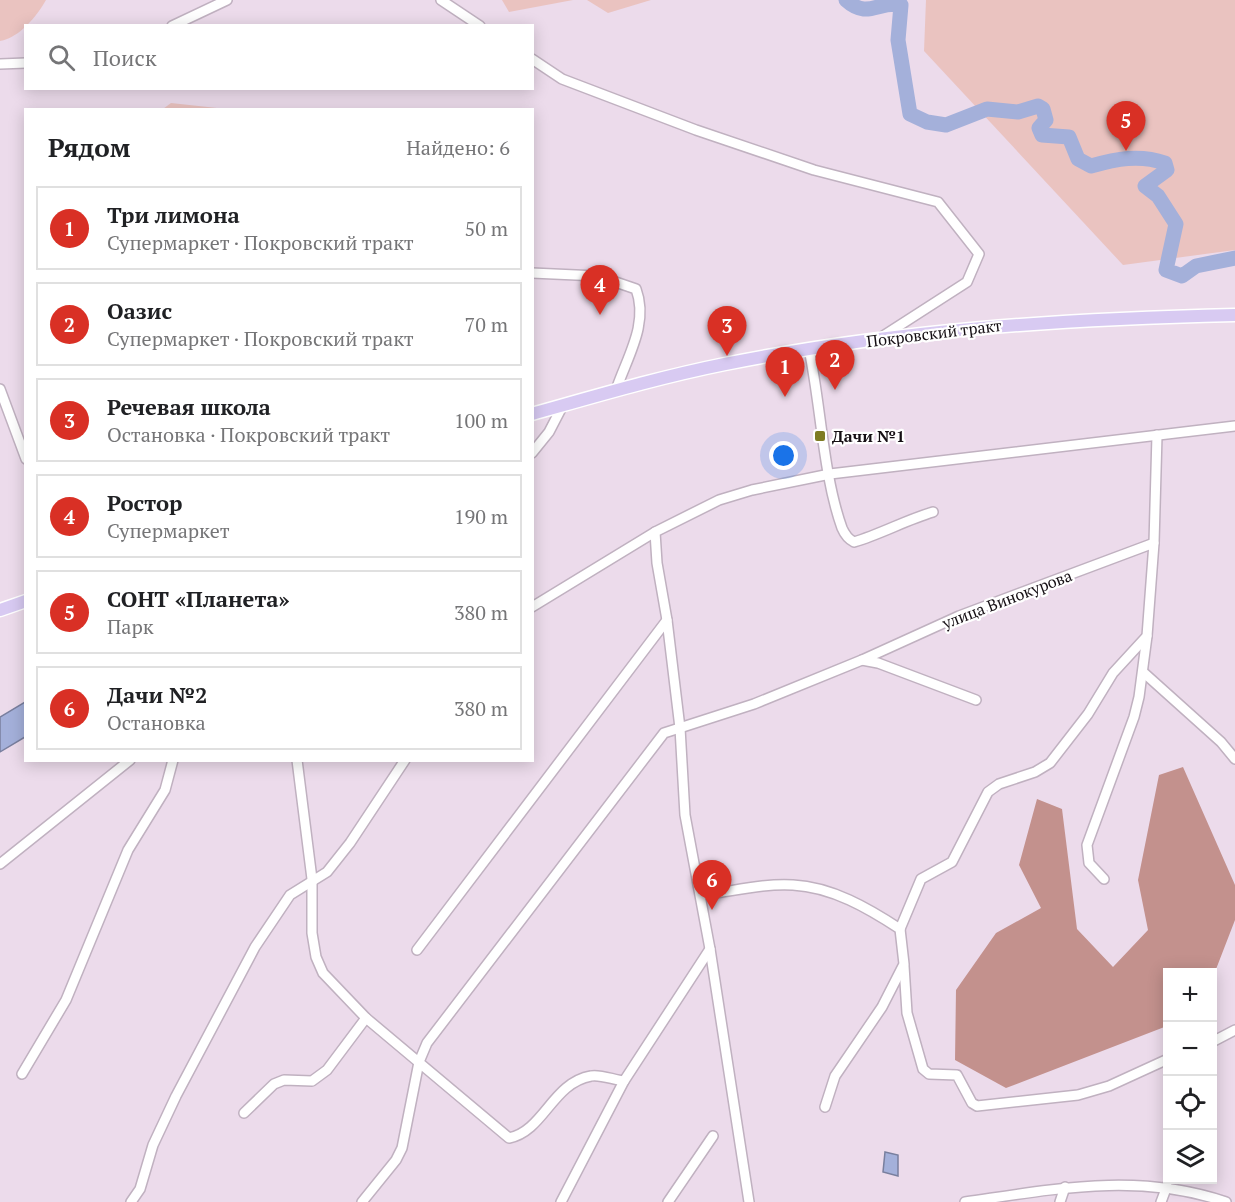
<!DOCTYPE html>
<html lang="ru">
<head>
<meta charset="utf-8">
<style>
	body { margin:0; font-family:"PT Serif",serif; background:#f2f2f2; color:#202124 }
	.controls { position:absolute; right:18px; bottom:18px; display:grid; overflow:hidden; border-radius:0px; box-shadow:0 3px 15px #0003 }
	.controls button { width:54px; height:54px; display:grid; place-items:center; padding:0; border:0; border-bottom:2px solid #e0e0e0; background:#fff; color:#202124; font:30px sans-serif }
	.you { position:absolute; left:784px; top:456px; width:21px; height:21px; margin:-15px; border:4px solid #fff; border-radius:50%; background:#1a73e8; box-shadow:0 0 0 9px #1a73e833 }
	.badge { display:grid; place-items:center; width:39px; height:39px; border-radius:50%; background:#d93025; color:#fff; font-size:20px; font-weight:700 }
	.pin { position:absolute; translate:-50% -50px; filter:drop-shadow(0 2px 3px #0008) }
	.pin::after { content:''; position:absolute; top:32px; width:21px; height:18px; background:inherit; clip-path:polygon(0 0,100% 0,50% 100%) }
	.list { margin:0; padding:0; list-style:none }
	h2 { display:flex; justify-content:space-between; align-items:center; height:78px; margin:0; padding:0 24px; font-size:26px }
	h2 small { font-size:20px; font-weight:400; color:#757577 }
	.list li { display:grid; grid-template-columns:39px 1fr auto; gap:18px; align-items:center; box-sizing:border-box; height:84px; margin:0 12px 12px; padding:0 12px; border:2px solid #e0e0e0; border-radius:0px }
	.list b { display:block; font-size:22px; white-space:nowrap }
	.list p { margin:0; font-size:20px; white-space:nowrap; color:#757577 }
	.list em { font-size:20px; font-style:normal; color:#757577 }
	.icon { flex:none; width:33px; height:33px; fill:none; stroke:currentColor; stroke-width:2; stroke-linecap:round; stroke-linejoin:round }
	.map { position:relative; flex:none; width:1235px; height:1202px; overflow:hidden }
	.search { position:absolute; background:#fff; box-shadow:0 3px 15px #0003; left:24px; top:24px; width:510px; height:66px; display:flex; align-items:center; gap:15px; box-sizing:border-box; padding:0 21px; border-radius:0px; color:#757577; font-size:22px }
	.panel { position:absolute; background:#fff; box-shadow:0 3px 15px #0003; left:24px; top:108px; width:510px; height:654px; border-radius:0px }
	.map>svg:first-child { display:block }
</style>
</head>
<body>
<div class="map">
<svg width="1235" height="1202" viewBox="0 0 1235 1202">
	<rect width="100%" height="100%" fill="#ecdbeb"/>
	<!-- green -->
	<g fill="#eac3c0">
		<path d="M0,0H46C37,16 19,38 0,41Z"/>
		<polygon points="502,0 573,0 509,12"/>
		<polygon points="587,0 651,0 608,13"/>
		<polygon points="926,0 1235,0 1235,250 1123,265 924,51"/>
		<polygon points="171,103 226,109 163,109"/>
	</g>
	<!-- forest -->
	<polygon fill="#c3918d" points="1183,767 1235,885 1235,920 1213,977 1212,972 1168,972 1167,1026 1006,1088 955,1060 956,990 996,933 1041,908 1019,865 1037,799 1062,809 1077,929 1113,967 1148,930 1138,880 1159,775"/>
	<!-- water -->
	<g fill="#a4b0da" stroke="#797f9e" stroke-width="1.5">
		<polygon points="25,702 25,737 0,752 0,717"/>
		<polygon points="885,1152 898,1155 898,1176 883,1172"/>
	</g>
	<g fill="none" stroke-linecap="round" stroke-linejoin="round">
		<!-- river -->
		<path stroke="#a4b0da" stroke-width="15" d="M846,0C868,20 879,0 901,5L898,40L910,114L927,122L946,125L987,109L1018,112L1038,106L1043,109L1046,120L1039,128L1042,135L1069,137L1078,159L1091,166C1116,159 1139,154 1165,163L1167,170L1145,186L1158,196L1176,224L1166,270L1182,276L1196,266L1235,258"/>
		<defs>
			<g id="minor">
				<polyline points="441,0 480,26"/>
				<polyline points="172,26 227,0"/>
				<polyline points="532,59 562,79 696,130 814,170 938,202 979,254 967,282 880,338"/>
				<polyline points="0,64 26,63"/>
				<path d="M532,273L598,276L636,289C649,324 627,357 616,390"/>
				<path d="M809,349C821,406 823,475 842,528C845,535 848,539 854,542C881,534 906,520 933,512"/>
				<polyline points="0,389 26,459"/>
				<polyline points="532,453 549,432 563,405"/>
				<polyline points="532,607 655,532"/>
				<polyline points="862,660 878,663 976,700"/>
				<polyline points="1143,672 1221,742 1235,759"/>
				<path d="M297,760L312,879V933L316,957L323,973L366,1018L509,1138C544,1131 552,1083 591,1076C600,1074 614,1080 624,1081"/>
				<polyline points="0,864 130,760"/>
				<polyline points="1104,879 1089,863 1087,845 1134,717 1139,697 1147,636"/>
				<path d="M701,895C730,892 763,883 793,885C832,887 868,908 900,929L904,964L882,1007L835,1076L825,1107"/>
				<polyline points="900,929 921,879 952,862 988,792 999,784 1035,772 1050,763 1088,714 1113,673 1147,636 1154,543 1157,435"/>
				<polyline points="417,950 667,620"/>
				<polyline points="904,966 907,1013 923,1069 929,1074 957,1075 972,1103 977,1106 1078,1095 1109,1086 1168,1059"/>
				<polyline points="1212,1042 1235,1030"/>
				<polyline points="22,1074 66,1000 128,850 165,790 173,760"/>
				<polyline points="244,1113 274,1084 284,1080 312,1081 327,1070 366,1018"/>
				<polyline points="131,1202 140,1189 153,1145 176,1096 255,947 290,895 327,872 350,843 405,760"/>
				<polyline points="362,1202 396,1160 402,1148 419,1062 427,1043 664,733 754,704 862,660 959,616 1154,543"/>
				<polyline points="561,1202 624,1081 710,949"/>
				<polyline points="668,1202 713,1136"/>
				<polyline points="749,1202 710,949 685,815 680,728 667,620 657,563 655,532 719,500 752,490 830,474 1235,426"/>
				<path d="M965,1202C1055,1189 1138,1172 1226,1202"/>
				<polyline points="1060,1202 1065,1187"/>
				<polyline points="1161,1202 1167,1186"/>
			</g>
			<g id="major">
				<path d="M532,414C596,396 660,377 725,364C894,330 1064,319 1235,315"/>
				<polyline points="0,610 26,601"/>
			</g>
		</defs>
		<!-- minor casing -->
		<use href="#minor" stroke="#c0b1c0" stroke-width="12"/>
		<!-- major casing -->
		<use href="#major" stroke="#fff" stroke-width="15"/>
		<!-- minor -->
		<use href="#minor" stroke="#fff" stroke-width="9"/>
		<!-- major -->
		<use href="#major" stroke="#d8caf2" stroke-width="12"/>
	</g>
	<!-- markers -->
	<rect fill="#7e7b22" stroke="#fff" stroke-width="2" x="814" y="430" width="12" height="12" rx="3"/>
	<g text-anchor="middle" stroke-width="4.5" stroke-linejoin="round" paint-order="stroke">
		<!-- street labels -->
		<g font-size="16" fill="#140e13" stroke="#fff">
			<text transform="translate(934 333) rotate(-7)" y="6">Покровский тракт</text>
			<text transform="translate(1007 599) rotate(-21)" y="6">улица Винокурова</text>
		</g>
		<!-- poi labels -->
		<g font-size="16" font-weight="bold" fill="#140e13" stroke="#fff" text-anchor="start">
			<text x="832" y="442">Дачи №1</text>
		</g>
	</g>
</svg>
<div class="controls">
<button>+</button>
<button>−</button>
<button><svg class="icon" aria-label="locate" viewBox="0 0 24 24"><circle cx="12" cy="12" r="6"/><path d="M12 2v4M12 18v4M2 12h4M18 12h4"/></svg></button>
<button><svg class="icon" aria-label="layers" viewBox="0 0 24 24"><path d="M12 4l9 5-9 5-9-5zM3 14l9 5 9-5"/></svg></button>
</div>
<div class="you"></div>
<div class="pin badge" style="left:785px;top:397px">1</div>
<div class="pin badge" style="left:835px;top:390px">2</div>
<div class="pin badge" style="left:727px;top:356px">3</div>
<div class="pin badge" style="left:600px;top:315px">4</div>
<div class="pin badge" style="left:1126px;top:151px">5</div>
<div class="pin badge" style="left:712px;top:910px">6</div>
<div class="search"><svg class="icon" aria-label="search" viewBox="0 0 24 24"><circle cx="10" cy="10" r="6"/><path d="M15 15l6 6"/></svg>Поиск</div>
<section class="panel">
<h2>Рядом<small>Найдено: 6</small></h2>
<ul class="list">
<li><span class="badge">1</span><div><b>Три лимона</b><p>Супермаркет · Покровский тракт</p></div><em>50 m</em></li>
<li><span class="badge">2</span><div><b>Оазис</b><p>Супермаркет · Покровский тракт</p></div><em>70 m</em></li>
<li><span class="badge">3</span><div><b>Речевая школа</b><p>Остановка · Покровский тракт</p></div><em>100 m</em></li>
<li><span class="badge">4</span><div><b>Ростор</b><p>Супермаркет</p></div><em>190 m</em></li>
<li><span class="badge">5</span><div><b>СОНТ «Планета»</b><p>Парк</p></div><em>380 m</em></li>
<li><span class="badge">6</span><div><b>Дачи №2</b><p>Остановка</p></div><em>380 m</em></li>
</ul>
</section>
</div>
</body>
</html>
